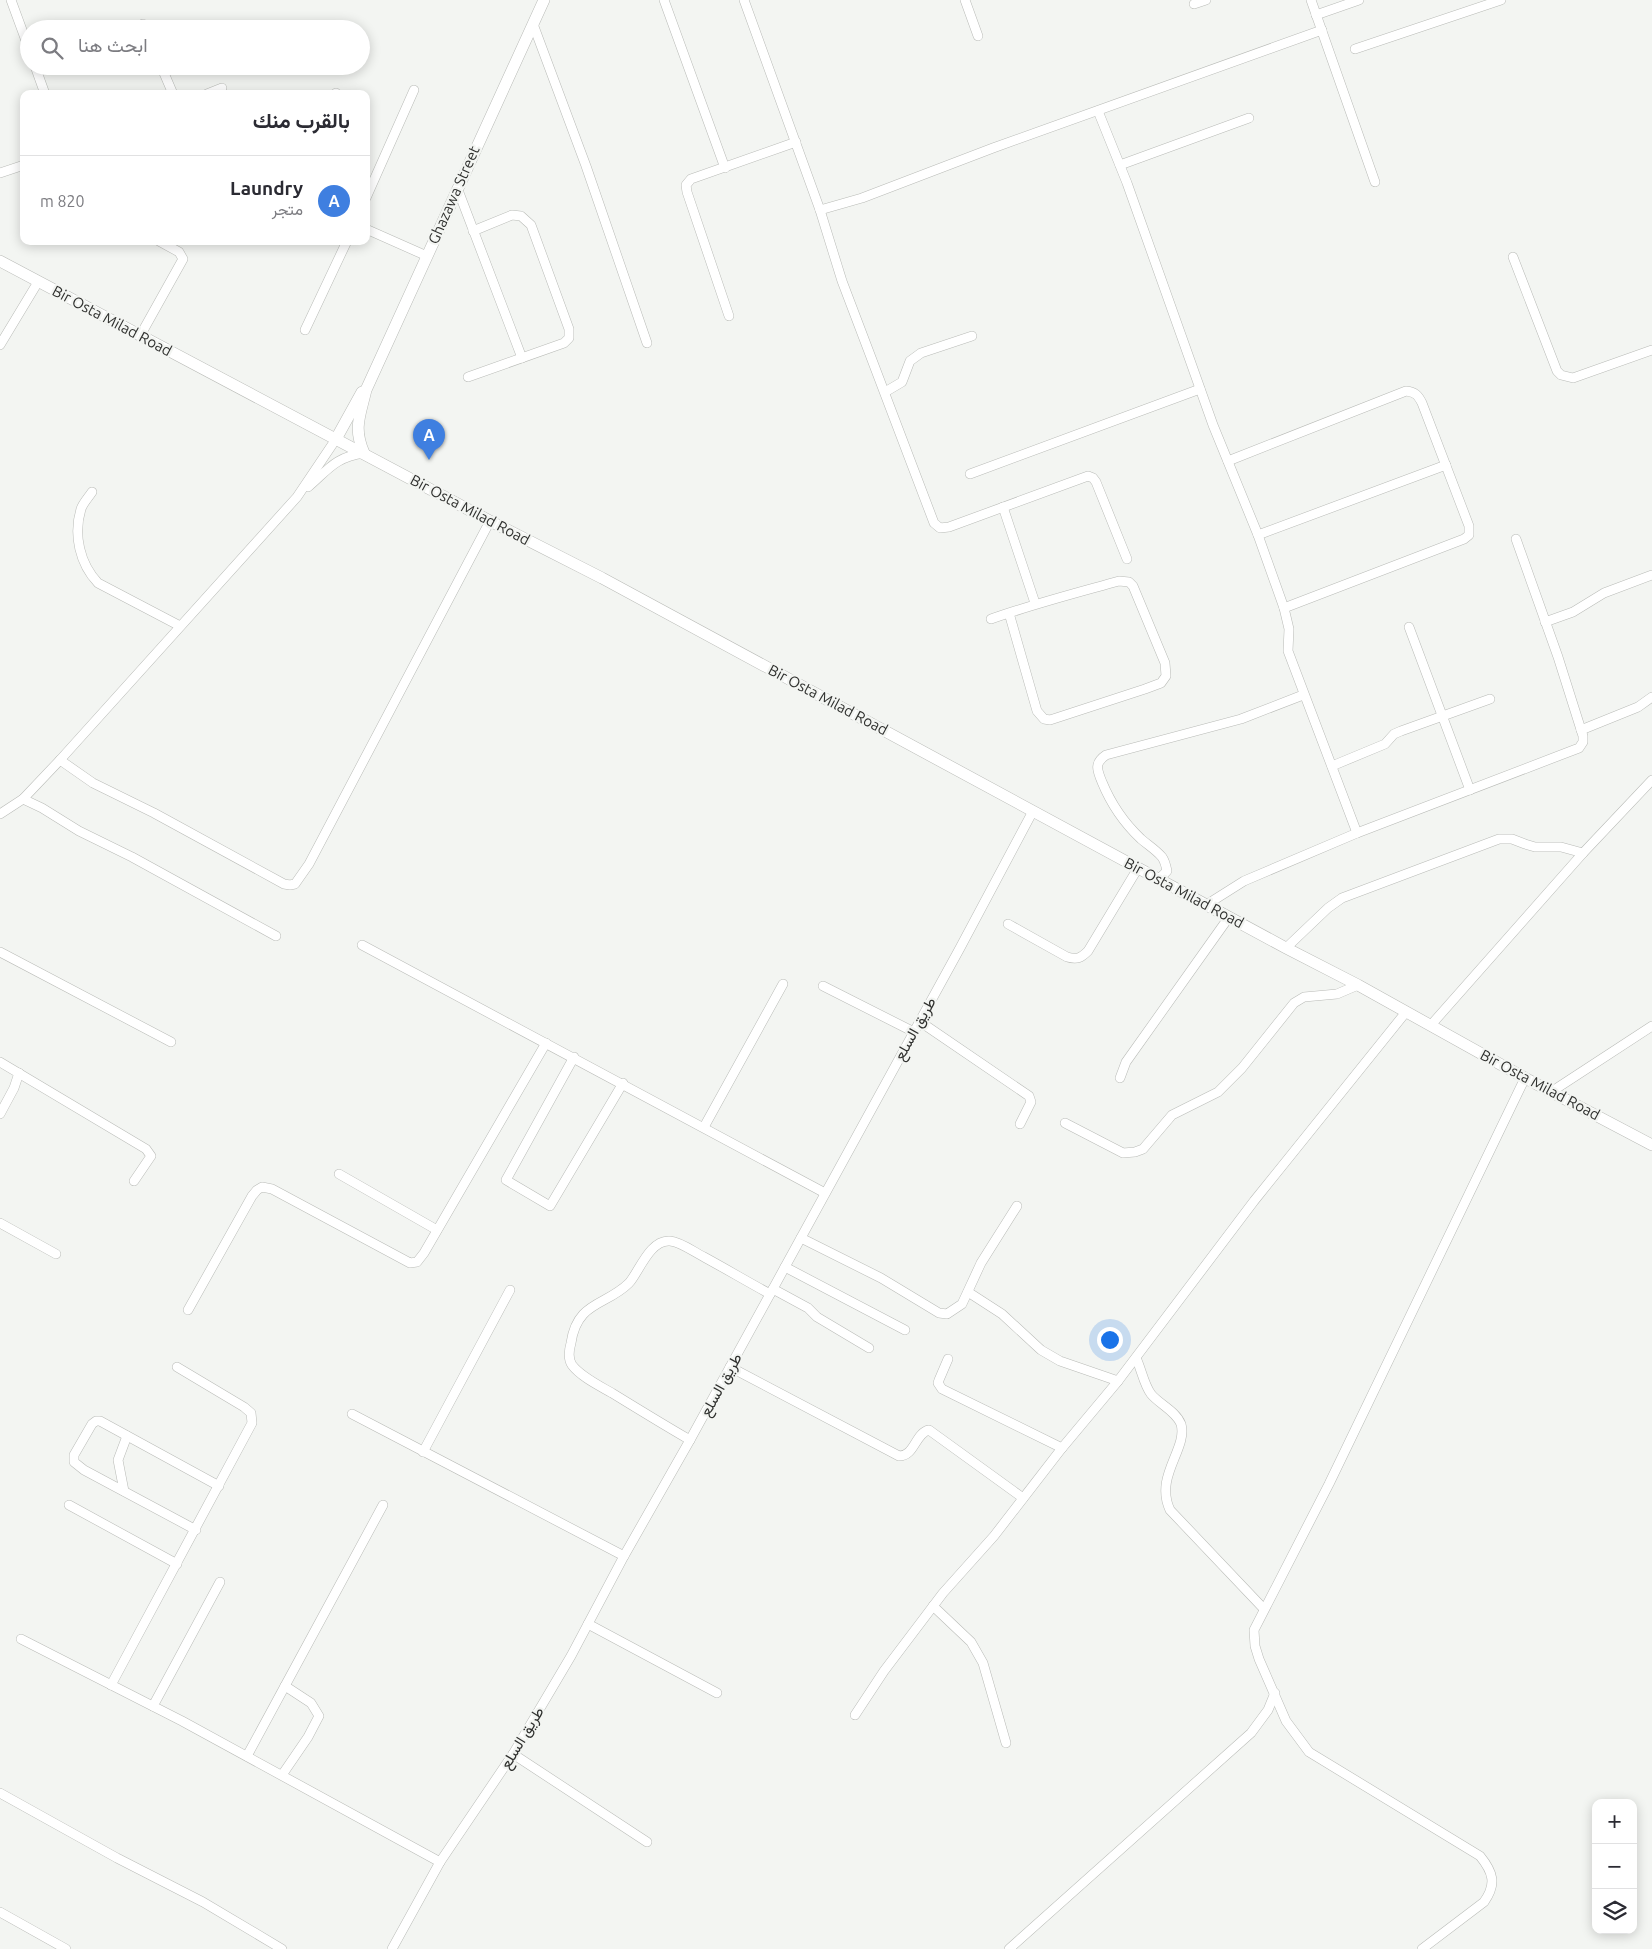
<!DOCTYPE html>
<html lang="ar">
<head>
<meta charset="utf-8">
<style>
	body { margin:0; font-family:Ubuntu,Vazirmatn,sans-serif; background:#f2f2f3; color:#2b2b33; direction:rtl }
	.controls { position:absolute; right:15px; bottom:15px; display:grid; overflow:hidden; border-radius:10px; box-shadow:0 2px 12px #0003 }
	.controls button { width:45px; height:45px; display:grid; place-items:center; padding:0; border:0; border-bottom:1px solid #e1e1e2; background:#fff; color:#2b2b33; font:25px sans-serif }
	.you { position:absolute; left:1109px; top:1339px; width:18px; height:18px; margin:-12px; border:4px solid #fff; border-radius:50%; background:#1a73e8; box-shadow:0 0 0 8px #1a73e833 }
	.badge { display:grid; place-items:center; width:32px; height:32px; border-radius:50%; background:#4675e7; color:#fff; font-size:16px; font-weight:700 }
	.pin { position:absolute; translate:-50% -41px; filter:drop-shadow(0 1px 2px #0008) }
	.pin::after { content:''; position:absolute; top:26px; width:18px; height:15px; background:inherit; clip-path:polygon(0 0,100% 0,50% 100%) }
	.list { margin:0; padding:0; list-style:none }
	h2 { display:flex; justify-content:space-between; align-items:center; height:65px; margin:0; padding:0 20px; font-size:21px }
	h2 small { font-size:16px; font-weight:400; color:#7c7c81 }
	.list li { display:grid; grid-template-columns:32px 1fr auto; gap:15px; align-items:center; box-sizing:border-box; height:90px; padding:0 20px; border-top:1px solid #e1e1e2 }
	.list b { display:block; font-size:19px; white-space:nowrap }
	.list p { margin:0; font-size:16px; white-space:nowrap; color:#7c7c81 }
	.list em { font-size:16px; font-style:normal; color:#7c7c81 }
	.icon { flex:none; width:28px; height:28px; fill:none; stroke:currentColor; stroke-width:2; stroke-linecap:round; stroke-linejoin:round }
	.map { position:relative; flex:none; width:1652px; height:1949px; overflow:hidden; direction:ltr }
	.search { position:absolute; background:#fff; box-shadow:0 2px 12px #0003; left:20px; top:20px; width:350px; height:55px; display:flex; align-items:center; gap:12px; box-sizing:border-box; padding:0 18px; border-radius:28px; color:#7c7c81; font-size:19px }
	.panel { position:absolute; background:#fff; box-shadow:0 2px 12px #0003; left:20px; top:90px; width:350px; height:155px; border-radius:10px; direction:rtl }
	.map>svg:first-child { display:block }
</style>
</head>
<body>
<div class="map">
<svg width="1652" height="1949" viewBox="0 0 1652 1949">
	<rect width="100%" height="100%" fill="#f3f5f2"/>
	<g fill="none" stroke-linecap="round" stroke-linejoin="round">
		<defs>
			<g id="minor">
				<polyline points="11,0 29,49"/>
				<polyline points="664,0 725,168"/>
				<polyline points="744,0 820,210 842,281 934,523 940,528 949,527 1088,476 1093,478 1096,482 1127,559"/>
				<polyline points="965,0 978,36"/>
				<polyline points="1311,0 1375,182"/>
				<polyline points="1194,4 1206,0"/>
				<polyline points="1316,15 1359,0"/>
				<polyline points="143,24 145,29"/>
				<polyline points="533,24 586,166 647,343"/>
				<polyline points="1355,49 1501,0"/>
				<polyline points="35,66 45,94"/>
				<polyline points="161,66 173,94"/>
				<polyline points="207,94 222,88"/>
				<polyline points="336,94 336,93"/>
				<polyline points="1098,111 1127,183 1213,425 1258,535 1284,608 1289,629 1288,651 1357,833"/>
				<polyline points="1120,165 1249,118"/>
				<polyline points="0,173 24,165"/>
				<polyline points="458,190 522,358"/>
				<polyline points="366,198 414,90"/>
				<polyline points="820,210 862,198 993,148 1322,30"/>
				<polyline points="366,229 427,256"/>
				<polyline points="1513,257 1557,371 1561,375 1573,378 1652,350"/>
				<polyline points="729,316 687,192 686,185 691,179 796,142"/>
				<polyline points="305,330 347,241"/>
				<polyline points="140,336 183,259 179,252 159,241"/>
				<polyline points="0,345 38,282"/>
				<polyline points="468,377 564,343 569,338 569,329 531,225 521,216 512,215 473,231"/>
				<polyline points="885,392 902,382 910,361 921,353 972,336"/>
				<path d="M1228,461L1406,391C1415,392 1418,395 1422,403L1469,526V535L1464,539L1284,608"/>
				<polyline points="970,474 1200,389"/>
				<path d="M308,487C328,470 335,457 364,453"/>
				<path d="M92,492C88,498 83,503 81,509C73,535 80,564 98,583L180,626"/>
				<polyline points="1003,507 1035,603"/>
				<polyline points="1258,535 1446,465"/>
				<path d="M991,619C1033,604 1076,593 1119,581L1129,582L1133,586L1165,663L1166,676L1161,683L1145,689L1050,720L1044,719L1037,711L1009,613"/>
				<polyline points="1545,622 1573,612 1604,593 1652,575"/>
				<polyline points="1409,627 1470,790"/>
				<polyline points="1581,730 1638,707 1652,697"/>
				<polyline points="60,760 93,783 154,813 284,884 290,885 295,884 309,864 490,521"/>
				<polyline points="1332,766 1385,744 1394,734 1401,731 1490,699"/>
				<polyline points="23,799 42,808 79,831 132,857 276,936"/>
				<polyline points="0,814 23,799 60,760 297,497 336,439"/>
				<path d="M1159,879L1167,871C1166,866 1165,861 1162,857C1156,850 1148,845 1141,839C1123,822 1111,804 1102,782C1097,770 1094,763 1106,755L1241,719L1303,695"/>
				<polyline points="1206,905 1244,881 1357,833 1579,748 1583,742 1583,736 1558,657 1516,539"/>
				<path d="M1008,924L1067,957C1077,960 1081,958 1088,951L1138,868"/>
				<polyline points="362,945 825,1193"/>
				<polyline points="1286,948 1328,908 1342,898 1499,839 1512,839 1525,844 1535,847 1561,847 1583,853"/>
				<polyline points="0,952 171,1042"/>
				<polyline points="823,986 914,1032"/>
				<polyline points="919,1021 1029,1096 1031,1102 1020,1124"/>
				<polyline points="1431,1025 1583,853 1652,780"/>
				<polyline points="574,1057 506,1180 550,1206 623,1083"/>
				<polyline points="0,1062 146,1149 151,1156 134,1181"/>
				<polyline points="1120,1078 1126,1062 1229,917"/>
				<polyline points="1551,1092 1652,1026"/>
				<polyline points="0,1114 14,1088 19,1073"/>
				<polyline points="1065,1123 1123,1153 1135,1152 1143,1149 1172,1115 1218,1092 1242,1068 1294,1003 1304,997 1337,994 1358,985"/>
				<polyline points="704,1127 783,984"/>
				<polyline points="339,1174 437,1230"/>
				<polyline points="0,1223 56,1254"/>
				<polyline points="801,1238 881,1278 939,1313 947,1314 962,1304 981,1263 1017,1206"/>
				<polyline points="785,1267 905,1330"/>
				<polyline points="773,1289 808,1308 817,1317 869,1348"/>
				<polyline points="968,1292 1002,1314 1041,1350 1060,1361 1118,1381"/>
				<polyline points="188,1310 252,1196 257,1190 262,1187 272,1189 410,1263 417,1262 424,1253 546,1043"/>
				<path d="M1136,1358C1141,1368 1144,1385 1151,1394C1159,1404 1176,1411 1181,1424C1188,1449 1154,1476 1170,1510L1264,1609"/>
				<polyline points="948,1359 939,1380 938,1383 942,1389 1062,1448"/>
				<path d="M730,1367L899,1456C915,1456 915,1433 929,1430L1023,1498"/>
				<polyline points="352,1414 624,1556"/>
				<path d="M690,1440C664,1425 638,1409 612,1393C600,1386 581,1377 572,1365C568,1359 569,1350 571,1343C577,1301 606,1306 629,1283C639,1272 650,1239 670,1241C681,1242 694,1252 704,1257C726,1269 748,1282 770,1294"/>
				<polyline points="423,1452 510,1290"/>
				<polyline points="124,1491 118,1460 127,1436"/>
				<polyline points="69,1505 177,1564"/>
				<polyline points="196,1530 84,1470 74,1462 74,1455 92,1424 96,1421 100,1421 219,1486"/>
				<polyline points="933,1606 971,1642 983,1663 1006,1743"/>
				<polyline points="588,1624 717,1693"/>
				<polyline points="21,1639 182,1721 440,1862"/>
				<polyline points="111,1685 252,1423 251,1413 244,1407 177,1367"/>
				<polyline points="153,1706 220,1582"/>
				<polyline points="855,1715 884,1671 943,1593 994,1536 1062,1448 1118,1381 1254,1201 1406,1012"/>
				<polyline points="513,1754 647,1842"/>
				<polyline points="247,1756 383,1505"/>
				<polyline points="282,1775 308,1737 319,1716 311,1703 285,1686"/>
				<polyline points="0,1793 117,1858 203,1902 282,1949"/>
				<polyline points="0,1912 66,1949"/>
				<polyline points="392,1949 440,1862 513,1754 571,1656 624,1556 690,1440 960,948 1033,811"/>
				<polyline points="1009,1949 1251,1733 1268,1710 1275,1693"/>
				<path d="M1422,1949L1484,1902C1497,1884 1493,1872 1480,1856L1309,1752L1286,1721L1259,1659L1255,1646L1254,1630L1329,1484L1525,1078"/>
			</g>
			<g id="major">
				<polyline points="0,261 490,521 602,578 1286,948 1358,985 1525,1078 1652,1145"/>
				<polyline points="336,439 362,392"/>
				<path d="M364,453C353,428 360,416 366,390L544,0"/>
			</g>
		</defs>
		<!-- minor casing -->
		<use href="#minor" stroke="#b9bbb7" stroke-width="10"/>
		<!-- major casing -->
		<use href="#major" stroke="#b9bbb7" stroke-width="12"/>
		<!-- minor -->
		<use href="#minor" stroke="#fff" stroke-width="9"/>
		<!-- major -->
		<use href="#major" stroke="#fff" stroke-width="11"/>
	</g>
	<g text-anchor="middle" stroke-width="4.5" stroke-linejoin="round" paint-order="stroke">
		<!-- street labels -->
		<g font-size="15" fill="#2f302e" stroke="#f3f5f2">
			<text transform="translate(454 195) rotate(-66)" y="5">Ghazawa Street</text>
			<text transform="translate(112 321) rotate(28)" y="5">Bir Osta Milad Road</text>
			<text transform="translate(470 510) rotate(28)" y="5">Bir Osta Milad Road</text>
			<text transform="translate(828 700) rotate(28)" y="5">Bir Osta Milad Road</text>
			<text transform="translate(1184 893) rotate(28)" y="5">Bir Osta Milad Road</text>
			<text transform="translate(915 1029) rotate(-61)" y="5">طريق السلع</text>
			<text transform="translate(1540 1085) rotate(28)" y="5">Bir Osta Milad Road</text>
			<text transform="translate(721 1385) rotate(-61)" y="5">طريق السلع</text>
			<text transform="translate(522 1738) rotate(-59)" y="5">طريق السلع</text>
		</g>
	</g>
</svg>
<div class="controls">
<button>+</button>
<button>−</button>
<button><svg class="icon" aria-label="layers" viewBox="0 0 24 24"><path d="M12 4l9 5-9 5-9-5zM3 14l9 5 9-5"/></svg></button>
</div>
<div class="you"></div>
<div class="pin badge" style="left:429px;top:460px;background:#3f7fe0">A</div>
<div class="search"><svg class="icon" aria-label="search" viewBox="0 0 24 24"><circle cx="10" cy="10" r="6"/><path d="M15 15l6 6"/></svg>ابحث هنا</div>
<section class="panel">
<h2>بالقرب منك<small></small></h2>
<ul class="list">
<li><span class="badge" style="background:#3f7fe0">A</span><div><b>Laundry</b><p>متجر</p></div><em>820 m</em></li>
</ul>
</section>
</div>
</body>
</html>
